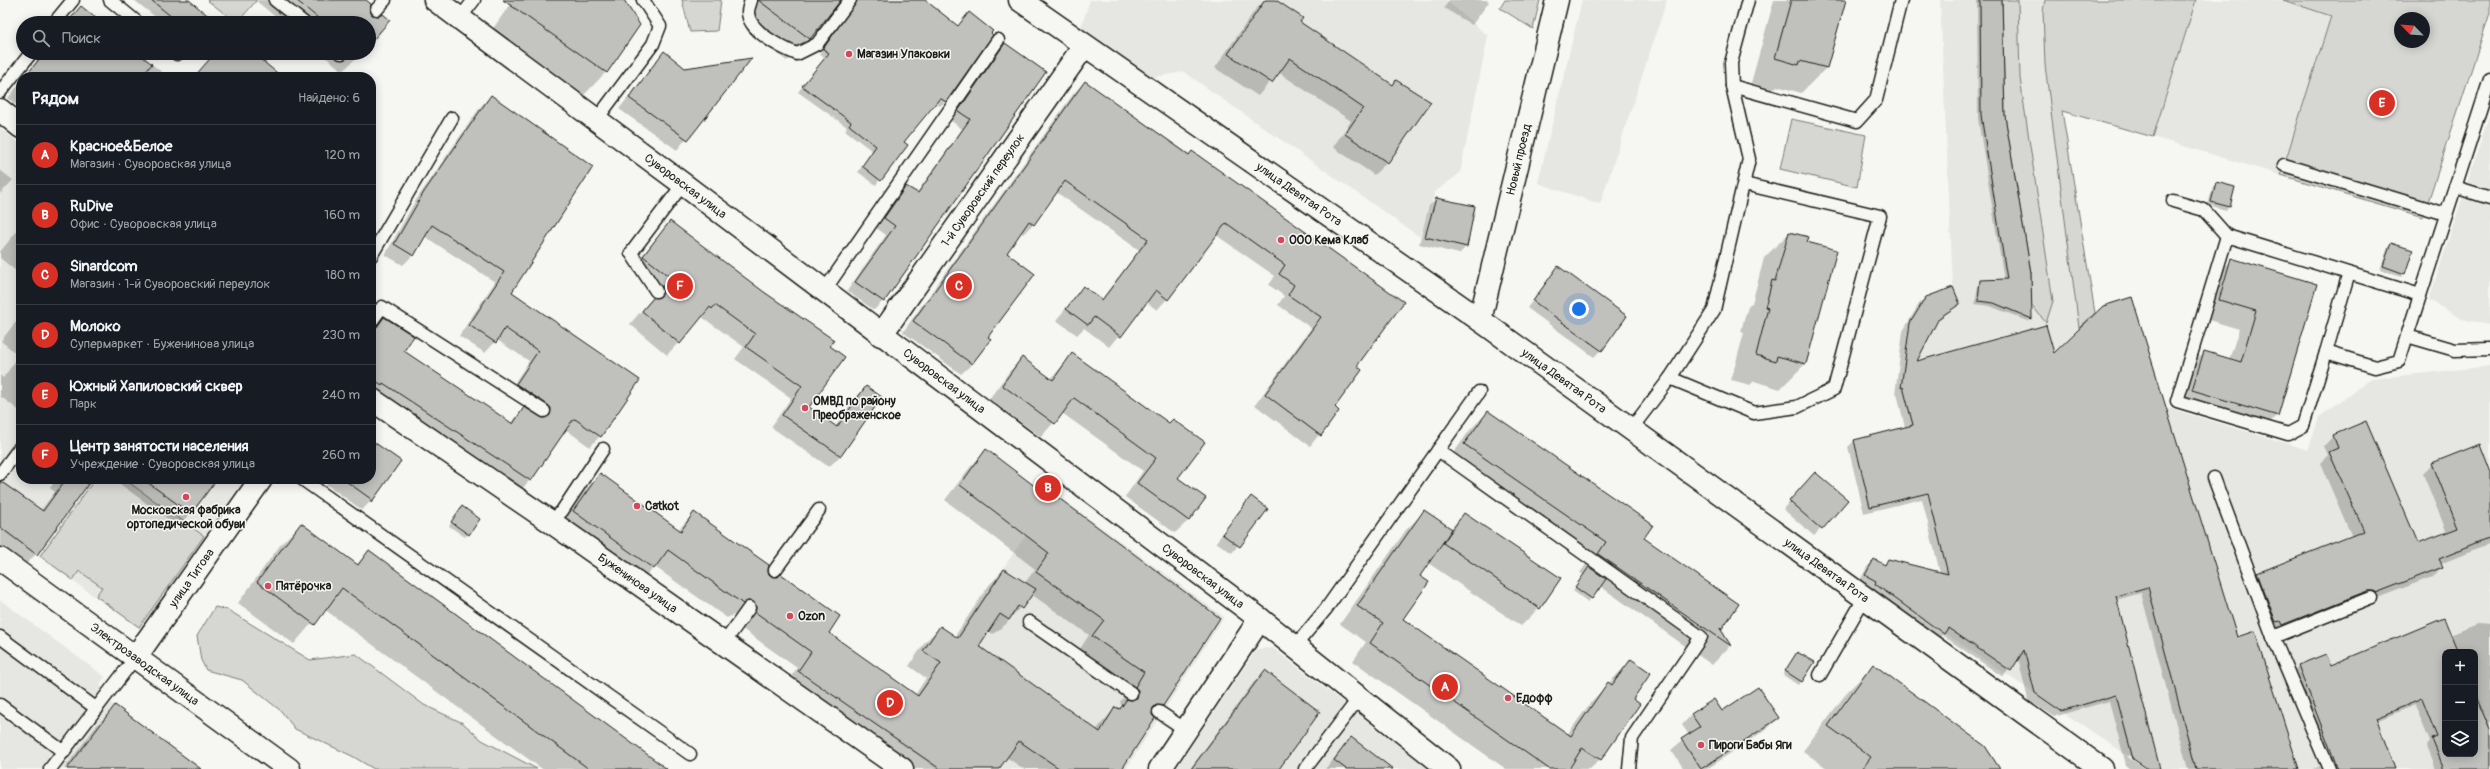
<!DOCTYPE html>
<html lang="ru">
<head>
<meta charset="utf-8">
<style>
	body { margin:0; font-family:Pangolin,sans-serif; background:#20242c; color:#f1f3f6 }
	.controls { position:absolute; right:12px; bottom:12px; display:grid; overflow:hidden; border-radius:8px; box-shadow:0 2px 10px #0003 }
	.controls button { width:36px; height:36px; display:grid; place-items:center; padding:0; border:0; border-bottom:1px solid #363941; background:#171b24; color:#f1f3f6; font:20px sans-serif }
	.compass { position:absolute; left:2394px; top:12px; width:36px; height:36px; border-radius:50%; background:#171b24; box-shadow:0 2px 10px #0003; rotate:295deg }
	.you { position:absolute; left:1579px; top:309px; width:14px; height:14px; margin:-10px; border:3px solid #fff; border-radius:50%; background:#1a73e8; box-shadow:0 0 0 6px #1a73e833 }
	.badge { display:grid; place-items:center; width:26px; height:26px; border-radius:50%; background:#d93025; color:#fff; font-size:13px; font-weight:700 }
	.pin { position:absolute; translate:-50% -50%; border:2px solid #fff; box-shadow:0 1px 4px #0006 }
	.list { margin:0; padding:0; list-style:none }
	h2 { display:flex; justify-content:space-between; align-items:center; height:52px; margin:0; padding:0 16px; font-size:17px }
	h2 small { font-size:13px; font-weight:400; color:#9ea1a6 }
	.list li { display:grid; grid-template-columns:26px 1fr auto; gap:12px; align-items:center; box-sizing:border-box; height:60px; padding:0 16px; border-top:1px solid #363941 }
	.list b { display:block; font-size:15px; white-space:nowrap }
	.list p { margin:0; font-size:13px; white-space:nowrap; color:#9ea1a6 }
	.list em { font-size:13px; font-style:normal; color:#9ea1a6 }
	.icon { flex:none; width:22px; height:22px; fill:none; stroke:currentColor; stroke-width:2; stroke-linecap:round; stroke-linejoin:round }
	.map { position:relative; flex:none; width:2490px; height:769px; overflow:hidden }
	.search { position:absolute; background:#171b24; box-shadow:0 2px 10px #0003; left:16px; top:16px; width:360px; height:44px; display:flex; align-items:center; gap:10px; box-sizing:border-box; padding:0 14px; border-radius:22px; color:#9ea1a6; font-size:15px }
	.panel { position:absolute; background:#171b24; box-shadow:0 2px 10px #0003; left:16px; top:72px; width:360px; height:412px; border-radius:16px }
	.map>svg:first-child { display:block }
</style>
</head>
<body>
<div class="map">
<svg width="2490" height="769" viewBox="0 0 2490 769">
	<rect width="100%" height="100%" fill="#f6f6f2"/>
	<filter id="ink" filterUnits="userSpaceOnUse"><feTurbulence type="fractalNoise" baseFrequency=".025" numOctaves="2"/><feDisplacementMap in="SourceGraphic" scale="8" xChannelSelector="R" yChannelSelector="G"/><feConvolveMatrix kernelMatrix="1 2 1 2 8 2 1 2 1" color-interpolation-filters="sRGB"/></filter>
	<g filter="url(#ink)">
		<!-- built -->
		<g fill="#e6e6e2" fill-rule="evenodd">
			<polygon points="1090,0 1446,0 1488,36 1460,173 1435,192 1420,237 1184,72 1153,77 1081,27"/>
			<polygon points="1582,0 1667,0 1600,204 1538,183"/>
			<path d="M1940,0H2045L2043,12L2062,110L2095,313L2110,304L2132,297L2166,407L2308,450L2319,417L2371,379L2490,366V769H2148L1916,614L1875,584L1876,581L1865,575L1874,559L1885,565L1888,559L1940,572L1947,570L1903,388L1904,365L1910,323L1926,297L1953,287ZM2445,652H2475V754H2445Z"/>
			<polygon points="2196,0 2283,0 2332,15 2281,175 2153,137"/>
			<polygon points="2490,113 2490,325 2462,319 2429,300"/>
			<polygon points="0,128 21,145 21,479 251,479 140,629 0,529"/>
			<polygon points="1058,496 1224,617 1126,769 937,769 890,736 1021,542"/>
			<polygon points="0,600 105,677 100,684 111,703 201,769 0,769"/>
			<polygon points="1273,648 1429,769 1175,769 1257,649"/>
		</g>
		<!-- green -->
		<g fill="#d6d6d2" stroke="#797977" fill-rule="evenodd">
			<polygon points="207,0 255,0 256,1 237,23"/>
			<polygon points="682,0 721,0 717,31 690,32"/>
			<polygon points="1505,0 1540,0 1533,29 1500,8"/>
			<polygon points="2002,0 2018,0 2020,78 2053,301 2046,323 2031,304 2031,273 2005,116"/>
			<polygon points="2045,0 2196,0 2153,137 2062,111 2095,313 2079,328 2045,65 2043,11"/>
			<path d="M2283,0H2490V13L2423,217L2281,175L2331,16ZM2400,18H2424V42H2400Z"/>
			<polygon points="1791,119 1866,135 1857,187 1780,169"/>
			<polygon points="95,479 124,479 204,536 139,627 96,596 102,587 79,571 73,580 40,556"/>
			<polygon points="215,607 228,610 310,660 356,654 424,705 463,723 482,740 537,769 374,769 352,756 295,729 281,711 242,680 206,670 201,660 197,636"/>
		</g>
		<!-- shadow -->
		<g fill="#0003" fill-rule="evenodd">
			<polygon points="134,0 187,0 215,23 163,23"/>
			<polygon points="255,0 365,0 372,16 369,43 369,23 283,23"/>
			<polygon points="513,0 623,0 606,72 584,95 492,30"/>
			<polygon points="757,0 839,0 809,38 787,61 747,31 755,12"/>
			<polygon points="888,0 925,0 957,27 969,14 992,35 945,102 940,106 935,103 903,143 876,185 858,172 872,151 845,130 847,127 798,92 825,58 819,54 850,12"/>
			<polygon points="1265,0 1274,0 1298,23 1392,85 1397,81 1387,162 1374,175 1333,147 1351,121 1278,72 1258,96 1215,68 1255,10"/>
			<polygon points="1449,0 1487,0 1489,2 1472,25 1444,8"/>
			<polygon points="1774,0 1845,0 1826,68 1801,93 1777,86 1773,90 1751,83"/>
			<polygon points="1977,0 2001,0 2004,116 2031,318 2028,321 1990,306 1975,304 1978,285 1981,281 2004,280 1978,119"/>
			<polygon points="1005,44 1044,72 883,301 874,310 847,291 886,235 875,227 906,187 916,194 962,129 950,120 996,53"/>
			<polygon points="664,52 685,70 749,59 677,150 619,109"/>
			<polygon points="43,53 138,53 168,77 25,77"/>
			<polygon points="201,53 251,53 281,77 195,77 209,60"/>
			<polygon points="320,53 361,53 343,71"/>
			<polygon points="21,82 21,109 8,98"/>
			<polygon points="1085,82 1403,302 1356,366 1333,407 1338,411 1310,446 1255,405 1311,328 1278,305 1284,296 1269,285 1275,276 1216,235 1167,299 1157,310 1146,302 1109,347 1084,328 1077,335 1056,320 1084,287 1101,300 1139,250 1056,192 1033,224 1023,234 1020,232 1006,254 987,338 972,364 961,374 903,332 1074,93"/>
			<polygon points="491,96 511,292 638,380 600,436 590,447 565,429 530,480 520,491 371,395 371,331 384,318 403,351 511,423 524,408 533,411 507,394 529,361 497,340 485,353 459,336 495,282 424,236 413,255 403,265 385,255 414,203 481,106"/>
			<polygon points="0,170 13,180 0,194"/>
			<polygon points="2216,183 2234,188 2229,207 2226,210 2208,205 2213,186"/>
			<polygon points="1436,199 1466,247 1459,254 1419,244 1429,206"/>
			<polygon points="670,222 828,346 808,407 835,427 854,399 866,387 841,455 829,467 771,427 791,398 735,359 744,347 702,317 667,355 630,324 659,290 631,269"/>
			<polygon points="21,226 21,275 0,258 0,252"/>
			<polygon points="1789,233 1805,364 1780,389 1754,381 1750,385 1731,380 1744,333 1741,332 1744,319 1748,307 1752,303 1764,258"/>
			<polygon points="2391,244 2404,273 2401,277 2380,270 2388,247"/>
			<polygon points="2232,260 2316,285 2277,415 2259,433 2174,408 2186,370 2204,352 2229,360 2239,329 2202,318 2214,278"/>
			<polygon points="1558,267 1601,350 1594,357 1527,308"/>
			<polygon points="1926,297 1959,304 1937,321 1915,363 2053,355 2236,639 2298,769 2188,769 2141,593 2116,600 2159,769 2150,769 2129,755 2128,757 2146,769 2131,769 2126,765 2109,701 2054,717 2028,700 2018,658 2003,677 1942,635 1937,640 1869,591 1871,588 1859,582 1867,567 1874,560 1884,565 1889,560 1940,573 1922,499 1864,513 1848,447 1855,440 1905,428 1897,393 1895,394 1903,331 1919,304"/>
			<polygon points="21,315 21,412 0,396 0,375 3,378 19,356 1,341"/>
			<polygon points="1072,354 1177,478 1189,520 1175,533 1125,497 1143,471 1062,413 1041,437 989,399 1009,372 1022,358 1051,379"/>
			<polygon points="1488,412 1643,538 1719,630 1729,647 1712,665 1600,586 1588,602 1573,591 1584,575 1580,573 1589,560 1447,462 1470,430"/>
			<polygon points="2365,422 2418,544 2447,533 2423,474 2433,464 2490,473 2490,544 2440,564 2442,567 2432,577 2367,602 2272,634 2248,584 2258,574 2352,537 2320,463 2328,455 2324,446 2333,436"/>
			<polygon points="371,441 372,500 362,510 319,479 371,479"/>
			<path d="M986,451L1053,501L1162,705L1152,716L1121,769H1024L1006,757L998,769H903L784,687L797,668L741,628L739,617L733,615L727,618L655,567L638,583L559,527L585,490L600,475L678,530L694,513L767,573L827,633L915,695L926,678L909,666L925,642L940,627L955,636L989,585L1004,570L1025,583L1035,569L945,500L971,466ZM1031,594L1089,635L1078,652L1130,688L1120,702L1122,706L1118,709L1115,708L1096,730L977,646L988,631L993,634L1006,624Z"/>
			<polygon points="56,479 90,479 36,554 23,567 0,550 0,485 3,482 41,510 55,492 50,488"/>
			<polygon points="113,479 215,479 191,513 178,526"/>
			<polygon points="1808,480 1847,501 1814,536 1783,509"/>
			<polygon points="1251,497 1266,509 1232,553 1216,542"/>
			<polygon points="459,511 468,534 465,537 449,526"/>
			<polygon points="1424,512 1450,529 1464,514 1539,608 1521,626 1428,563 1419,576 1402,619 1567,735 1591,702 1631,660 1632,699 1638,704 1600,759 1590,769 1506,769 1353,661 1366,642 1340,624 1406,530"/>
			<polygon points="301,524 356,565 369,552 657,769 542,769 324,609 294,644 238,603 281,544"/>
			<path d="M2480,623L2490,624V769H2435L2426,747L2430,742L2415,705L2376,721L2394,769H2327L2292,673L2298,666L2326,655L2330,666L2450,635ZM2445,652H2475V754H2445Z"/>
			<polygon points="1797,654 1801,681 1798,685 1783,675"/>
			<polygon points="1873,666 1999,769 1828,769 1803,751 1848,691"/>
			<polygon points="1265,672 1278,769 1190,769 1254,682"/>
			<polygon points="115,707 200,769 64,769 97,725"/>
			<polygon points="1722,712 1778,718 1768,728 1707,769 1684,769 1671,750 1689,735 1682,725 1692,714"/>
			<polygon points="1351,738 1391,769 1325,769"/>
			<polygon points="2319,767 2320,769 2312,769"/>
		</g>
		<!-- building -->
		<g fill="#c0c0bd" stroke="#1c1c1c">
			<polygon points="151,0 189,0 217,23 179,23"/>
			<polygon points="296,0 366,0 371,4 370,11 372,15 379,16 383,14 390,20 369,45 369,23 324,23"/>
			<polygon points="503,0 624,0 640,25 607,73"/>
			<polygon points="758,0 841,0 810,39"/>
			<polygon points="857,0 925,0 958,26 969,12 993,31 991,33 993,35 946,102 940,98 904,142 908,145 881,181 862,166 876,146 849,125 851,122 802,86 829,53 823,49"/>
			<polygon points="1265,0 1276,0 1303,18 1300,22 1393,85 1396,80 1431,102 1388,163 1345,134 1363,108 1290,58 1272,83 1228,54"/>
			<polygon points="1791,0 1846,0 1827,68 1800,61 1799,65 1775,58"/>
			<polygon points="1980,0 2002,0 2005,116 2031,273 2032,319 1994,303 1978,301 1980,280 2007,279 1981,115"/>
			<polygon points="81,6 102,23 67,23"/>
			<polygon points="1005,43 1046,72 884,302 855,282 895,226 884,218 906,186 918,193 970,119 958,111"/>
			<polygon points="664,51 685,68 752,58 688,140 629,98"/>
			<polygon points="44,53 138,53 152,64 141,77 25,77"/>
			<polygon points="215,53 253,53 282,77 194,77"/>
			<polygon points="1085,81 1189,155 1192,151 1404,302 1357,366 1362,370 1335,407 1339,411 1321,436 1265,394 1321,317 1288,295 1294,285 1279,274 1285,265 1226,223 1168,300 1156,290 1121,337 1094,317 1088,325 1066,309 1083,286 1102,300 1148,239 1065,181 1034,225 1029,221 1007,253 1035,274 988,337 991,339 972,364 913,321"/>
			<polygon points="491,95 593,167 512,292 640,380 601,437 575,419 572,421 531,481 383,383 382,385 371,378 371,329 377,327 384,317 414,336 404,351 513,424 524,407 543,418 550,415 551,408 548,405 516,384 538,351 505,328 496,343 469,325 504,272 432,225 414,256 394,244 424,192"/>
			<polygon points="2216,182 2235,187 2230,207 2211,202"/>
			<polygon points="1436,198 1475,206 1467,247 1425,237"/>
			<polygon points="670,221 764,292 834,340 830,346 845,357 809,407 837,427 866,386 882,397 841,456 782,415 802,386 746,347 755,334 715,305 712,309 710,307 680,344 642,311 653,298 662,295 662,287 670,277 643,256"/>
			<polygon points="1789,232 1809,237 1807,242 1837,250 1806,364 1777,356 1776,361 1756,355 1768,308 1765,307 1769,293 1772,280 1775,281"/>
			<polygon points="2391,243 2413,250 2405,274 2383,266"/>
			<polygon points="2231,258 2317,284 2278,416 2192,390 2204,351 2241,362 2256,311 2219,300"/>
			<polygon points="1558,266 1627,316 1602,351 1533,301"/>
			<polygon points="1953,287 1960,304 1939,318 1917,361 2046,325 2054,353 2103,306 2132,297 2237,637 2255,631 2299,769 2196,769 2148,587 2116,596 2160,769 2148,769 2133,759 2116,695 2061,711 2035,693 2024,650 2011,671 1948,628 1944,634 1875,584 1876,581 1865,575 1874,559 1885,565 1888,559 1948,574 1928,493 1870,507 1854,440 1913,425 1903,387 1901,388 1910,323 1926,297"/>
			<polygon points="1072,353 1169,423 1173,419 1205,442 1178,478 1206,498 1189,521 1137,483 1156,458 1074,398 1055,424 1002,385 1022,357 1053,380"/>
			<polygon points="1488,411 1653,525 1644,538 1739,604 1721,630 1720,628 1731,646 1598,554 1606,542 1464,444"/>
			<polygon points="2366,421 2418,543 2458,528 2432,463 2480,444 2490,470 2490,538 2439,559 2443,567 2376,593 2375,591 2368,591 2282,625 2280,621 2276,622 2257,573 2364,531 2329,452 2338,448 2333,435"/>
			<polygon points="371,440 401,461 371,503 371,499 343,479 371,479"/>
			<polygon points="986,449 1053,500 1056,496 1220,618 1163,706 1156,705 1153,708 1152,715 1155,718 1122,769 1060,769 1019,741 999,769 940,769 798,671 811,652 755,612 756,608 754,602 749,601 743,604 668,550 654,569 573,511 600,473 681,531 694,512 769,565 768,573 771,576 778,577 781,574 840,616 829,633 918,696 941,663 923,651 940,626 958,638 1004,569 1036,589 1022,609 1018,606 1009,620 1000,614 979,646 1100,732 1115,707 1120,709 1127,699 1131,700 1137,698 1138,690 1135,687 1144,672 1092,636 1104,620 1036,572 1049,553 960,485"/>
			<polygon points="1815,472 1848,500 1822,530 1789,501"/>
			<polygon points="66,479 92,479 37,555 0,527 0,481 43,511"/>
			<polygon points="143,479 217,479 191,514"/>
			<polygon points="1251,496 1268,509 1240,547 1222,534"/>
			<polygon points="462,506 480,519 469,535 451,522"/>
			<polygon points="1424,510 1452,529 1420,576 1429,582 1403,619 1571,736 1608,682 1612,685 1631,659 1651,673 1633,699 1640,704 1601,760 1582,748 1569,769 1549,769 1370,643 1383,623 1357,606"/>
			<polygon points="1464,513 1561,578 1540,609 1443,543"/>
			<polygon points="301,523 358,565 369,550 667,769 589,769 342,588 315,625 257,582"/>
			<polygon points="1589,567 1606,579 1592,599 1575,587"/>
			<polygon points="2444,618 2458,652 2445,652 2445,754 2475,754 2475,694 2490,730 2490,769 2444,769 2432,739 2437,737 2422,699 2376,718 2395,769 2338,769 2298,665 2326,654 2331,665"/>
			<polygon points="1797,652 1815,662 1802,682 1785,671"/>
			<polygon points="1873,664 1985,746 2000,769 1862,769 1871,757 1828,726"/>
			<polygon points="1265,670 1320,712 1279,769 1191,769"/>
			<polygon points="1758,687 1779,718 1701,769 1681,739 1700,727 1691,714 1714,699 1722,711"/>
			<polygon points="115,705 201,769 67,769"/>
			<polygon points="1351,737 1393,769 1346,769 1334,760"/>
		</g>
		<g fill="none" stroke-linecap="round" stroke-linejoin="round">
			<defs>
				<g id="service">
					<polyline points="110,0 138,23"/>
					<polyline points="275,0 304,23"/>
					<path d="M751,0C750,4 748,9 748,12C748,31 782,48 797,54L817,44L850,0"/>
					<polyline points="377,9 385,0"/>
					<polyline points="460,18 474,0"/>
					<polyline points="54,23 73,0"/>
					<polyline points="176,53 177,54"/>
					<polyline points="341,53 342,53"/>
					<polyline points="2490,79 2407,336 2455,350 2490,349"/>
					<polyline points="1732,86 1857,121 1876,100 1901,0"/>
					<polyline points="0,92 31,53"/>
					<polyline points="597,119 653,44 660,26 643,0"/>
					<polyline points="2284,165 2446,214"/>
					<polyline points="2455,187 2490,198"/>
					<polyline points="2173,201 2204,210 2227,236"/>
					<polyline points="371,256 452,118"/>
					<polyline points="656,291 631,253 683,184"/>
					<polyline points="824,291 998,40"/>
					<polyline points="371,322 382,307 544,411"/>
					<polyline points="2407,336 2399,361 2375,367 2326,352 2303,426 2288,434 2177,401 2227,236 2420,295"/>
					<polyline points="2326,352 2349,273"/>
					<polyline points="1670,378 1754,413 1797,407 1834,389 1880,216 1744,184"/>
					<polyline points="1631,429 1670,378 1714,310 1749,159 1732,86 1731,63 1748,0"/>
					<polyline points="1438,450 1701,637 1632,738 1629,769"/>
					<polyline points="0,474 21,446"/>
					<polyline points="2214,478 2273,637 2329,769"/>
					<polyline points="302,479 690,754"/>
					<polyline points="551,522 562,511 603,449"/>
					<polyline points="775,570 819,510"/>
					<polyline points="1029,622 1131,693"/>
					<polyline points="0,637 97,709"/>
					<polyline points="2273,637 2371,598"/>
					<polyline points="724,643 749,608"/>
					<polyline points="1295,646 1326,609 1479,392"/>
					<polyline points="1820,675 1865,597"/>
					<polyline points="0,705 64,752"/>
					<polyline points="1159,712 1186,730"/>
					<polyline points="50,769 135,658"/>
					<polyline points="1305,769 1359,698"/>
				</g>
				<g id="minor">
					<path id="s1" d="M435,0L683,184L1260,619L1449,769"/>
					<path id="s2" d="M1020,0L1480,320L2102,769"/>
					<polyline points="0,110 21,127"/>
					<path id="s3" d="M1480,320L1557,0"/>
					<path id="s4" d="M881,335L1084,46"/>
					<path id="s5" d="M371,399L551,522L902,769"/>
					<path id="s6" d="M135,658L261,479"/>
					<polyline points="1160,769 1260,619"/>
				</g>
				<g id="tertiary">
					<path id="s7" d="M0,559L289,769"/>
				</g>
			</defs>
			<!-- service casing -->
			<use href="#service" stroke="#1c1c1c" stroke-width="15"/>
			<!-- minor casing -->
			<use href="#minor" stroke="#1c1c1c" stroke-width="25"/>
			<!-- tertiary casing -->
			<use href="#tertiary" stroke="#1c1c1c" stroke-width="25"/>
			<!-- service -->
			<use href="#service" stroke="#f6f6f2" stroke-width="12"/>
			<!-- minor -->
			<use href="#minor" stroke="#f6f6f2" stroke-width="22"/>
			<!-- tertiary -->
			<use href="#tertiary" stroke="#f6f6f2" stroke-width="22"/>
		</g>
	</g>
	<!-- markers -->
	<g fill="#d1495b" stroke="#f6f6f2" stroke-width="1.5">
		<circle cx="849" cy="54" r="4"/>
		<circle cx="1281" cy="240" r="4"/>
		<circle cx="805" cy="408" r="4"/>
		<circle cx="186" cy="497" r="4"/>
		<circle cx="637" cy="506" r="4"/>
		<circle cx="268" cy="586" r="4"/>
		<circle cx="790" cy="616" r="4"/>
		<circle cx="1508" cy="698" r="4"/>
		<circle cx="1701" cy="745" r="4"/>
	</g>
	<g text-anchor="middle" stroke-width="3" stroke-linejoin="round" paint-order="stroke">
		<!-- poi labels -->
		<g font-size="12" font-weight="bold" fill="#1c1c1c" stroke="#f6f6f2" text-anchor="start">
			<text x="857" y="58">Магазин Упаковки</text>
			<text x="1289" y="244">ООО Кема Клаб</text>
			<text x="813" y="405">ОМВД по району<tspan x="813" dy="14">Преображенское</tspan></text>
			<text x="645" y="510">Catkot</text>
			<text x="186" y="514" text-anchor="middle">Московская фабрика<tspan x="186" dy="14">ортопедической обуви</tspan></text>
			<text x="276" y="590">Пятёрочка</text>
			<text x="798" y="620">Ozon</text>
			<text x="1516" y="702">Едофф</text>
			<text x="1709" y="749">Пироги Бабы Яги</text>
		</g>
		<!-- street labels -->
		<g font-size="12" fill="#1c1c1c" stroke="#f6f6f2">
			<text dy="4" stroke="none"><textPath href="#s3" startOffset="165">Новый проезд</textPath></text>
			<text dy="4" stroke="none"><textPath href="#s1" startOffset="312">Суворовская улица</textPath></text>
			<text dy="4" stroke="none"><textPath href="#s4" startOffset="177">1-й Суворовский переулок</textPath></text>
			<text dy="4" stroke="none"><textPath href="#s2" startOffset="340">улица Девятая Рота</textPath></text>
			<text dy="4" stroke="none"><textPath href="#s2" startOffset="664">улица Девятая Рота</textPath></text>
			<text dy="4" stroke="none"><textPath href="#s1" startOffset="636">Суворовская улица</textPath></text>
			<text dy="4" stroke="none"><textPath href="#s2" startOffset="988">улица Девятая Рота</textPath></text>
			<text dy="4" stroke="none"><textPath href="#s1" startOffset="960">Суворовская улица</textPath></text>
			<text dy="4" stroke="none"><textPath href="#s6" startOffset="98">улица Титова</textPath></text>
			<text dy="4" stroke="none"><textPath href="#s5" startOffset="324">Буженинова улица</textPath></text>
			<text dy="4" stroke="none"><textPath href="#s7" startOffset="179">Электрозаводская улица</textPath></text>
		</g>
	</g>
</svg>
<div class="controls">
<button>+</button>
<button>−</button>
<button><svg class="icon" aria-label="layers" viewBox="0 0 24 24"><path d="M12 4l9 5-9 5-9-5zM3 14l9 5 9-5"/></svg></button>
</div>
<svg class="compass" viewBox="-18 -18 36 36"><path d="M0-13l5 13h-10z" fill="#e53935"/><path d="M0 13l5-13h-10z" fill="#9ea1a6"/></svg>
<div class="you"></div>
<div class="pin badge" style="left:1445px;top:687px">A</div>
<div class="pin badge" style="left:1048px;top:488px">B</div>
<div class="pin badge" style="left:959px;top:286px">C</div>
<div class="pin badge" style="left:890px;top:703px">D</div>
<div class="pin badge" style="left:2382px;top:103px">E</div>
<div class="pin badge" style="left:680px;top:286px">F</div>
<div class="search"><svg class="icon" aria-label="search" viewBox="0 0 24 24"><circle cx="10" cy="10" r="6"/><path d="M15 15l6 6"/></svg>Поиск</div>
<section class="panel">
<h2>Рядом<small>Найдено: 6</small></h2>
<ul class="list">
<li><span class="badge">A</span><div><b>Красное&amp;Белое</b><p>Магазин · Суворовская улица</p></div><em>120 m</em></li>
<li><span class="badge">B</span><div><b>RuDive</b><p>Офис · Суворовская улица</p></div><em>160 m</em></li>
<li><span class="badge">C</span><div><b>Sinardcom</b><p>Магазин · 1-й Суворовский переулок</p></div><em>180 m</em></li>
<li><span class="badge">D</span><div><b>Молоко</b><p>Супермаркет · Буженинова улица</p></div><em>230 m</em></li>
<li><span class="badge">E</span><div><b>Южный Хапиловский сквер</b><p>Парк</p></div><em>240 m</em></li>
<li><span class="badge">F</span><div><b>Центр занятости населения</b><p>Учреждение · Суворовская улица</p></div><em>260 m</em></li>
</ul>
</section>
</div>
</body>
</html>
